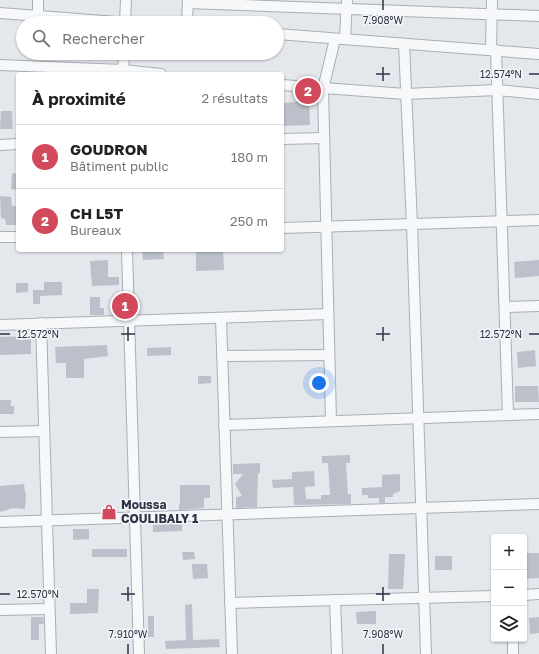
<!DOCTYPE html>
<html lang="fr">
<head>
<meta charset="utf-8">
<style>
	body { margin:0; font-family:"Golos Text",sans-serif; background:#f6f6f6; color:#222 }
	.controls { position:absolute; right:12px; bottom:12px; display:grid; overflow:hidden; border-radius:4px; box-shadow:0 1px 3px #0004 }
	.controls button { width:36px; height:36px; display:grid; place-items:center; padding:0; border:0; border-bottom:1px solid #e0e0e0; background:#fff; color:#222; font:20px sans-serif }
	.you { position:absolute; left:319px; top:383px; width:14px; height:14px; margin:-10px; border:3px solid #fff; border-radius:50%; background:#1a73e8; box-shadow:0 0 0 6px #1a73e833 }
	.badge { display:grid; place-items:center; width:26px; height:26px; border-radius:50%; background:#d1495b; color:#fff; font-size:13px; font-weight:700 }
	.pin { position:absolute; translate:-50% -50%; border:2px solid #fff; box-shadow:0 1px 4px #0006 }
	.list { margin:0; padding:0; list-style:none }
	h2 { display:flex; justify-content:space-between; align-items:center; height:52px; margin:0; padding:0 16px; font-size:17px }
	h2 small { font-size:13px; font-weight:400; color:#767676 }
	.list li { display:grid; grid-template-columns:26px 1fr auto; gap:12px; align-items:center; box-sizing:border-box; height:64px; padding:0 16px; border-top:1px solid #e0e0e0 }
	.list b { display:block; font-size:15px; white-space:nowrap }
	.list p { margin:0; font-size:13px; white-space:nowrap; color:#767676 }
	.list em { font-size:13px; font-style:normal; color:#767676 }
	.icon { flex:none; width:22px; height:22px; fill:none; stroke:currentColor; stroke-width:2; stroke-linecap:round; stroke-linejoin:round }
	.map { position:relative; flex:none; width:539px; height:654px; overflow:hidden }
	.search { position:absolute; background:#fff; box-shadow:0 1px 3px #0004; left:16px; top:16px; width:268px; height:44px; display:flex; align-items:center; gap:10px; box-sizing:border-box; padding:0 14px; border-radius:22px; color:#767676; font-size:15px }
	.panel { position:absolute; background:#fff; box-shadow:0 1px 3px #0004; left:16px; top:72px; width:268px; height:180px; border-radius:4px }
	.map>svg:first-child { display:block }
</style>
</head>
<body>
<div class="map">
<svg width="539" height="654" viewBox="0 0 539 654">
	<rect width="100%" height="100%" fill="#e4e7ec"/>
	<!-- building -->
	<g fill="#bbc0ca">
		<polygon points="309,101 310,125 282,126 282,103"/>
		<polygon points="1,111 12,111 13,129 0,129"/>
		<polygon points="12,173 18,174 18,190 11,189"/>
		<polygon points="0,196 11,197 12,206 18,206 18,225 6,225 5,219 1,218"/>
		<polygon points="142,250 163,250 164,259 143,260"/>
		<polygon points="196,250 223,250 224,270 196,271"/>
		<polygon points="108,260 108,277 119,277 119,285 92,286 90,261"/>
		<polygon points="539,260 539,276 515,278 514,262"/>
		<polygon points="44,282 62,282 62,295 40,296 40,304 33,304 33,290 44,290"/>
		<polygon points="16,283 28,283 28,292 16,293"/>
		<polygon points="90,297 100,297 100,308 104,308 104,315 90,315"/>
		<polygon points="31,336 31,354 0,355 0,337"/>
		<polygon points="107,345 108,356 84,359 84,378 66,378 66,363 56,363 55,347"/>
		<polygon points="171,347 171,355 147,356 147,348"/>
		<polygon points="535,350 536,366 518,368 517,352"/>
		<polygon points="198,376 211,376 211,383 198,384"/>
		<polygon points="515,386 538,386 539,402 515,402"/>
		<polygon points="0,400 11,400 11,406 14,406 14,414 0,414"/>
		<polygon points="350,455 350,463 346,463 348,494 351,494 351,504 294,505 293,487 273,488 272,480 292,479 292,472 314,471 315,486 305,487 306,499 321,499 321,495 330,495 328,463 322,463 322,456"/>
		<polygon points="260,463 260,473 258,473 257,507 236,508 236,497 242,496 235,484 243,474 233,474 233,464"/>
		<polygon points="400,474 400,491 393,494 393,497 385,497 385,503 379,503 379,498 368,498 368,495 362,495 362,488 382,487 382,475"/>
		<polygon points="24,484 25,493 26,493 25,509 13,508 0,512 0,486"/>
		<polygon points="180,485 210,485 210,498 204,498 204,508 179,510 179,504 180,504"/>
		<polygon points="182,523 182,531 153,532 153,524"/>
		<polygon points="73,529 89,529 89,539 73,540"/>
		<rect x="92" y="549" width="35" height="8"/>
		<polygon points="182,552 194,552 195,559 183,560"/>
		<polygon points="524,553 539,553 539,578 524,579"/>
		<polygon points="389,554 405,554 403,589 388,589"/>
		<rect x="435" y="556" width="17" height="14"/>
		<polygon points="192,564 207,564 208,578 193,579"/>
		<polygon points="87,589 99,589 98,613 70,614 70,603 87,603"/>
		<polygon points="192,604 193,640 219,639 220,647 166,649 165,641 186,640 185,605"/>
		<polygon points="376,611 376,624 357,624 356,612"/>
		<rect x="148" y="616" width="6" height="21"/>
		<polygon points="31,617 43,617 44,624 39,624 39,640 31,640"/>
		<polygon points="539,617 539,633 530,634 529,618"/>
	</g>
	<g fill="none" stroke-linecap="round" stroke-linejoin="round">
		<defs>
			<g id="minor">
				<polyline points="188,3 539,16"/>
				<polyline points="0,13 130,23"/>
				<polyline points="38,16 38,0"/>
				<polyline points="125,23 126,0"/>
				<polyline points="187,23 188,0"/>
				<polyline points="277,34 539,54"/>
				<polyline points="345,39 347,0"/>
				<polyline points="404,44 412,224 426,654"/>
				<polyline points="491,50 492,0"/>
				<polyline points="496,50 508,415"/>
				<polyline points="0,65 123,70 161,74"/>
				<polyline points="123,74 124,53"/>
				<polyline points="282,85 406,94 497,90 539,94"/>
				<polyline points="282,139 324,138"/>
				<polyline points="0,145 18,144"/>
				<polyline points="282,228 539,220"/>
				<polyline points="0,237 18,237"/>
				<polyline points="127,250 139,654"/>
				<polyline points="505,307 539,306"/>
				<polyline points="221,318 232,654"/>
				<polyline points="41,323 51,654"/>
				<polyline points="0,325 328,314"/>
				<polyline points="222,356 329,355"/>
				<polyline points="331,421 323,89 335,39"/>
				<polyline points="224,425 539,414"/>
				<polyline points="0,432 44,431"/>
				<polyline points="0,522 539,504"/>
				<polyline points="524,595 539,594"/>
				<polyline points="335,600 337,654"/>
				<polyline points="230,603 494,596"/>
				<polyline points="0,610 49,609"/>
				<polyline points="513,639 513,654"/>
			</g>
		</defs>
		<!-- minor casing -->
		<use href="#minor" stroke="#a9aeb7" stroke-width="12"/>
		<!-- minor -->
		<use href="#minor" stroke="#f7f8fa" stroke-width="10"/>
	</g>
	<!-- ticks -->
	<path fill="none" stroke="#2b3445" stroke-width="1.5" d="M383,0V10M383,67V81M376,74H390M529,74H539M128,327V341M383,327V341M0,334H10M121,334H135M376,334H390M529,334H539M128,587V601M383,587V601M0,594H10M121,594H135M376,594H390M128,644V654M383,644V654"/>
	<!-- icons -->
	<defs>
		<symbol id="shop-bare" viewBox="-9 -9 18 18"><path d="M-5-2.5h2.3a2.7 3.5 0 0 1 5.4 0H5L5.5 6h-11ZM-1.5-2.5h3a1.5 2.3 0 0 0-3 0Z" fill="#d1495b" stroke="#f4f6f9" stroke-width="2.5" paint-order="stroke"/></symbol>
	</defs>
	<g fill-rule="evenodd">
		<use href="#shop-bare" x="98" y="501" width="22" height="22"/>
	</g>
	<g text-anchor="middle" stroke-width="3" stroke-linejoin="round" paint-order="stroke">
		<!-- poi labels -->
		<g font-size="12" font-weight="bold" fill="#2b3445" stroke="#f4f6f9" text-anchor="start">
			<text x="121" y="509">Moussa<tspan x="121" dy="14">COULIBALY 1</tspan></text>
		</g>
	</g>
	<g font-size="10" text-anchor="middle" fill="#2b3445" stroke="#f4f6f9" stroke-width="3" stroke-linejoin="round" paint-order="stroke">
		<text x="383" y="24">7.908°W</text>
		<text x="501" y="78">12.574°N</text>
		<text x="38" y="338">12.572°N</text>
		<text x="501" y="338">12.572°N</text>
		<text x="38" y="598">12.570°N</text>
		<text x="128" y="638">7.910°W</text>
		<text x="383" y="638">7.908°W</text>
	</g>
</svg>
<div class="controls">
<button>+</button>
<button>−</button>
<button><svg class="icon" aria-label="layers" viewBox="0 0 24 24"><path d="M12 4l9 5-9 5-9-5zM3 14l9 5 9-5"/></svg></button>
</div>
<div class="you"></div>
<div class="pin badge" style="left:125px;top:306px">1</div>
<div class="pin badge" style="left:308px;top:91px">2</div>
<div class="search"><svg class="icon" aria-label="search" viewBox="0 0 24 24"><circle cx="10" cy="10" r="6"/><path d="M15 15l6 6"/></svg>Rechercher</div>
<section class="panel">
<h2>À proximité<small>2 résultats</small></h2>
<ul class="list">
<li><span class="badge">1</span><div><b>GOUDRON</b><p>Bâtiment public</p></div><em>180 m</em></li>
<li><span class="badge">2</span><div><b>CH L5T</b><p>Bureaux</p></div><em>250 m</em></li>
</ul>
</section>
</div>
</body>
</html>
